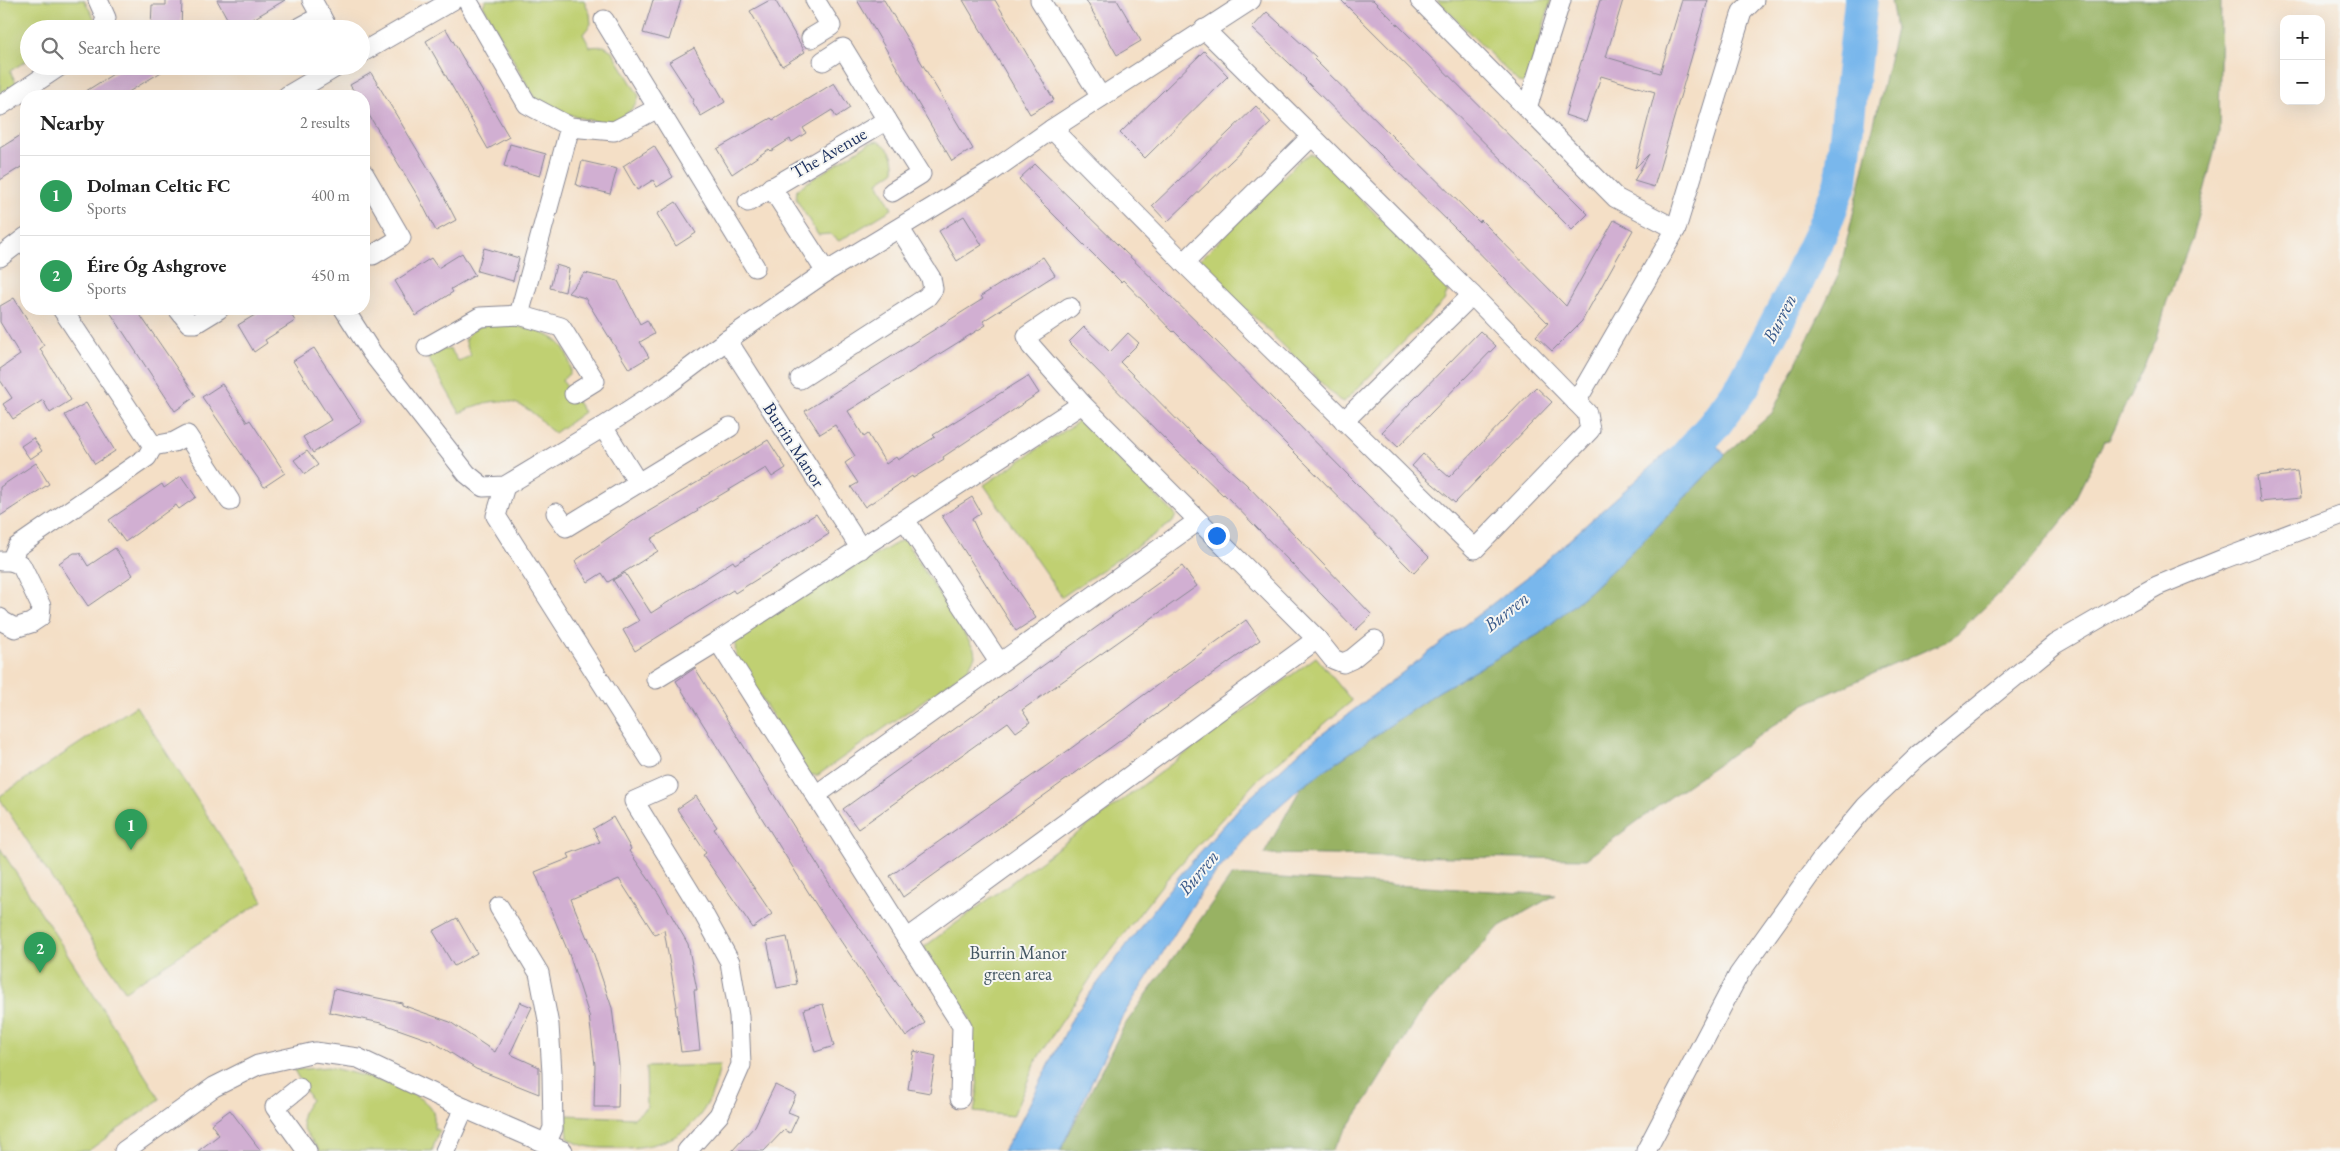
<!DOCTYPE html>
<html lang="en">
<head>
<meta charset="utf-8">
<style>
	body { margin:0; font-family:"EB Garamond",serif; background:#f2f2f2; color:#222 }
	.controls { position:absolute; right:15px; top:15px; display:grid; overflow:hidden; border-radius:10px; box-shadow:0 5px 20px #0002 }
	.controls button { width:45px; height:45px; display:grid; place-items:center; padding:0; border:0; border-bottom:1px solid #e0e0e0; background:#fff; color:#222; font:25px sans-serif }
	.you { position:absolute; left:1216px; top:535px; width:18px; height:18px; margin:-12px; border:4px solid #fff; border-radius:50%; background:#1a73e8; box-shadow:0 0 0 8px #1a73e833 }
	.badge { display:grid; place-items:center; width:32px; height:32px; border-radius:50%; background:#b5179e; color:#fff; font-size:16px; font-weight:700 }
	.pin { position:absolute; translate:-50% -41px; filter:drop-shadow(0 1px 2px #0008) }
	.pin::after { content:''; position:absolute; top:26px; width:18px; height:15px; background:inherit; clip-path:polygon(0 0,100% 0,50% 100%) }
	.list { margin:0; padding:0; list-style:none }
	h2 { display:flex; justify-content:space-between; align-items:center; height:65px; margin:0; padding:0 20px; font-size:21px }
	h2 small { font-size:16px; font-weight:400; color:#767676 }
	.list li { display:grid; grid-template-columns:32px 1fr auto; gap:15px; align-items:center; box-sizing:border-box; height:80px; padding:0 20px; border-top:1px solid #e0e0e0 }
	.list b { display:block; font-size:19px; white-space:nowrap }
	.list p { margin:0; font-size:16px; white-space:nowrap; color:#767676 }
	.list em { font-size:16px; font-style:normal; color:#767676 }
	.icon { flex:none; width:28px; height:28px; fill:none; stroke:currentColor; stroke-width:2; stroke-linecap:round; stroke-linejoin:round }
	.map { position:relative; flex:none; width:2340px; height:1151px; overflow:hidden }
	.search { position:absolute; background:#fff; box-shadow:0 5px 20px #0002; left:20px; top:20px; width:350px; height:55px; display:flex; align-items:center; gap:12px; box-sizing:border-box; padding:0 18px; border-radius:28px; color:#767676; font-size:19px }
	.panel { position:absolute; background:#fff; box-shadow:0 5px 20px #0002; left:20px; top:90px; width:350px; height:225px; border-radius:20px }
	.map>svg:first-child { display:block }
</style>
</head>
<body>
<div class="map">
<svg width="2340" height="1151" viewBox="0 0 2340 1151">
	<rect width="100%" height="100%" fill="#f6f6f2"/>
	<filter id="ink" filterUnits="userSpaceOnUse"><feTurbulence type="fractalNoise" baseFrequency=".02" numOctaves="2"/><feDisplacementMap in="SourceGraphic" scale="10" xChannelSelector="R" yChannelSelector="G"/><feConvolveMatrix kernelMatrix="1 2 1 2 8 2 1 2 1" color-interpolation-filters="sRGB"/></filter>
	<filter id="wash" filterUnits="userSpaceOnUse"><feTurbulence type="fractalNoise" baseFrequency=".0096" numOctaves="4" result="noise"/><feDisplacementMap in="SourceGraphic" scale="20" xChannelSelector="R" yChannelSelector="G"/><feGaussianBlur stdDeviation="1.12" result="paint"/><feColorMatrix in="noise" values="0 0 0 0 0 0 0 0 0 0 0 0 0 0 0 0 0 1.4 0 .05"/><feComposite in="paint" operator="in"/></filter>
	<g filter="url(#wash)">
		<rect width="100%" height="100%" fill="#f4dfc6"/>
		<!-- green -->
		<g fill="#c0d072" stroke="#6e8068">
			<polygon points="0,0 84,0 97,23 96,29 29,29 29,59 10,71 17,84 0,95"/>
			<path d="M486,0H584L590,14L591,24L583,34L590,47L604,46L612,51L639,96C635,111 616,124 601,122C581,120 552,109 535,99L483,5Z"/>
			<polygon points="1437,0 1551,0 1528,80 1523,83 1518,82"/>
			<path d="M878,141C891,148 895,157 894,171L878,182L892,209L839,241L830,234L818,235L796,199L797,189L869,143Z"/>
			<polygon points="1310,154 1317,155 1445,284 1448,290 1444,301 1344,402 1339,400 1200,264 1201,259 1301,159"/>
			<path d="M494,322C526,329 572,330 570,373L562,380L584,412L555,433C546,428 542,420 534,414C510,394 486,400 460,413L428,358C436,352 440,348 451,350L459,362L471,355L465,340C471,327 481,326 494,322Z"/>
			<polygon points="1079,421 1176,515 1173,522 1062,597 984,485"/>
			<polygon points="904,539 974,649 975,656 968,669 818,775 809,775 736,657 735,643 740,632"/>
			<polygon points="1316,657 1352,701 1260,777 1165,881 1098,967 1037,1059 1013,1116 974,1112 978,1088 969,1016 924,947"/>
			<polygon points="136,706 263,901 125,991 0,799 0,796"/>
			<polygon points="0,848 160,1099 88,1151 0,1151"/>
			<path d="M720,1065C709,1126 673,1150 612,1148C596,1148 582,1148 568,1138L566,1115L634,1118L647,1107L646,1067Z"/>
			<path d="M328,1067C350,1072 421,1089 432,1110C435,1115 434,1123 434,1129L439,1130L432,1151H320C306,1132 292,1122 311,1100L294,1070Z"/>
		</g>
		<!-- forest -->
		<g fill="#98b264" stroke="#5a7061">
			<polygon points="1891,0 2221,0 2219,134 2191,241 2167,301 2157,338 2109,440 2104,441 2067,515 2018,576 1951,639 1805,704 1676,793 1586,859 1264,854 1302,786 1438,692 1539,634 1590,591 1652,532 1725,455 1772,413 1839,274 1896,29"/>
			<polygon points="1232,875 1555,895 1500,926 1423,1009 1360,1110 1331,1151 1060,1151 1124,1026"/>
		</g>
		<!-- water -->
		<polygon fill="#79b7ec" stroke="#4a73a5" points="1700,427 1725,455 1652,532 1590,591 1539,634 1438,692 1302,786 1250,832 1203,889 1122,1017 1060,1151 1003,1151 1019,1125 1075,1013 1180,875 1241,806 1304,748 1530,575 1674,446"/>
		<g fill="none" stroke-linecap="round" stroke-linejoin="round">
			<!-- river -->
			<polyline stroke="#79b7ec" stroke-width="34" points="1675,469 1714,425 1743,386 1788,301 1823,228 1841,182 1861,0"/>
		</g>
		<g id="blocks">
			<!-- building -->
			<g fill="#d1afd2">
				<polygon points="166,0 182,0 181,29 151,29 152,5 166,5"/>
				<polygon points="217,0 285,0 248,22 249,24 240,29 233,29"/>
				<polygon points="653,0 681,0 669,40 643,33"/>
				<polygon points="770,0 775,0 805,52 782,66 750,11"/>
				<polygon points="857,0 884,0 973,149 952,161"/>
				<polygon points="963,0 995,0 1054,100 1030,114"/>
				<polygon points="1086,0 1117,0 1141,41 1117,55"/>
				<polygon points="1341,0 1373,0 1588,214 1572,230"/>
				<polygon points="1600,0 1623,0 1606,57 1660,73 1682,0 1708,0 1654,187 1634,181 1649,154 1635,168 1655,92 1601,76 1586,122 1565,115"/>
				<polygon points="1267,12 1316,57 1314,59 1479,222 1481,220 1566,306 1614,220 1633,230 1582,321 1552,351 1536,336 1548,323 1458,231 1305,80 1306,79 1252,28"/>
				<polygon points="446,29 509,137 488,149 426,41"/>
				<polygon points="694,48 725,102 701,116 692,101 694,100 669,62"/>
				<polygon points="1204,51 1228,76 1145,158 1120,133"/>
				<polygon points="126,66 171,66 122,96 78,96"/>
				<polygon points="371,73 436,181 456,220 436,231 419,198 364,107 364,96 357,96 350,85"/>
				<polygon points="834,83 850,108 836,117 832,110 803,128 806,133 792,142 790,139 771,151 769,149 732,174 717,149 771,118 773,120"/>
				<polygon points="1256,106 1271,123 1167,222 1152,206"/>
				<polygon points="26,132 26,164 0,180 0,148"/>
				<polygon points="510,144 546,154 540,176 504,166"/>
				<polygon points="654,146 673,177 657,187 653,180 637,190 623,166"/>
				<polygon points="582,161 617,169 610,194 576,185"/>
				<polygon points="1035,164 1208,333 1429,557 1414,573 1174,331 1173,332 1123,280 1121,282 1033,194 1019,179"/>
				<polygon points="676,202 696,233 676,246 657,214"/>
				<polygon points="964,216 982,245 957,261 939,231"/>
				<polygon points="484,248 519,258 513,281 477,271"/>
				<polygon points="462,253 475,275 451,289 453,292 416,316 395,281 431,258 438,268"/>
				<polygon points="1043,257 1055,275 983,321 986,325 848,411 864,437 868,434 886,464 896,457 898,460 935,437 933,435 1028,376 1039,393 943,457 944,459 913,478 912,476 865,507 851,487 858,483 845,463 855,456 835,425 820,434 805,411 983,299 981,296"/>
				<polygon points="556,265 569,269 565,292 550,288"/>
				<polygon points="585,273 618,281 640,324 647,320 654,334 640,342 649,357 629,369 585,298 568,293"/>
				<polygon points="14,298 44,346 40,349 71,400 50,413 43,400 13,419 3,404 12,398 0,380 0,369 20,355 0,322 0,306"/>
				<polygon points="108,309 136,309 196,396 175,411"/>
				<polygon points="265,309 288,309 295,321 265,340 267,343 254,352 238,325"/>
				<polygon points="1084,327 1110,352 1128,333 1139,343 1120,362 1202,445 1246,484 1372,615 1356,630 1224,494 1223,495 1175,449 1069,342"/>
				<polygon points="1480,331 1496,346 1398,447 1382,432"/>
				<polygon points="314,348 362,422 313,453 303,437 331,420 293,361"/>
				<polygon points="222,384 247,422 250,420 285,473 264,487 202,397"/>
				<polygon points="1536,387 1552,402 1455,503 1412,466 1423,454 1449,477"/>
				<polygon points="86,403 115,451 95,464 65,415"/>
				<polygon points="33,438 42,451 30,459 21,446"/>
				<polygon points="768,440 786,468 772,477 766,468 697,509 698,511 651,539 658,551 613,579 608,582 602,573 588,582 575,561 636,519"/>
				<polygon points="307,451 318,465 305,474 294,460"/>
				<polygon points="36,463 49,484 0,516 0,487"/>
				<polygon points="2297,471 2301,498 2260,502 2257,476"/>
				<polygon points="181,476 196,497 179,509 176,505 125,542 109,520 162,484 164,488"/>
				<polygon points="972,497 981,513 972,519 980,536 1036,618 1016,631 942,516"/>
				<polygon points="816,514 829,534 735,593 733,590 635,651 623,630 639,621 613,580 625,573 651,613 733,561 735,564"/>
				<polygon points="115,548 133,575 88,606 59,563 74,553 80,553 88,566"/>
				<polygon points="1182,566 1197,586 1022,710 1030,722 1016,732 1008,722 858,829 843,809"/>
				<polygon points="1246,620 1260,640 903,897 890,876 1066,752"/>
				<polygon points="695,668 834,891 925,1023 906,1037 817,906 676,681"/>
				<polygon points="696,796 717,827 714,829 772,914 753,928 703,855 706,853 677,809"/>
				<polygon points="613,817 631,849 629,851 659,894 688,944 697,990 694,990 700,1050 681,1052 675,1006 677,1006 664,930 655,935 619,879 571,899 587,938 588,937 612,1008 619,1065 618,1107 594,1107 595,1065 589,1015 569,954 535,872 570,858 568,854 600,842 593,829"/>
				<polygon points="457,918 477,953 454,966 433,931"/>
				<polygon points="787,937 797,984 777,988 767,941"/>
				<polygon points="334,989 402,1003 402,1005 450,1022 495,1052 520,1002 532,1007 510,1054 539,1067 539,1094 476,1069 432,1041 381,1023 329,1012"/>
				<polygon points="823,1004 834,1046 815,1052 804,1009"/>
				<polygon points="914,1051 936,1056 930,1093 908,1089"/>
				<polygon points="775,1085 796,1095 788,1112 798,1116 790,1133 784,1130 764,1151 732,1151 755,1126"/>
				<polygon points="230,1110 261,1151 198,1151 219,1135 211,1124"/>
			</g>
		</g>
	</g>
	<g filter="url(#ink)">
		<use href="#blocks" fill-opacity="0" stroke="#888792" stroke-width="1"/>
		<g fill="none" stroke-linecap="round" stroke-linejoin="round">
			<defs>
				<g id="minor">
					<polyline points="98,0 106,18 102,29"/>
					<polyline points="312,0 328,29"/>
					<polyline points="467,0 527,104 570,127 614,131 658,108"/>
					<polyline points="1040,0 1101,97"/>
					<polyline points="1420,0 1616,198 1676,229 1576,402"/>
					<polyline points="604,20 755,267"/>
					<polyline points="297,29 321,16"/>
					<polyline points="811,38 831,26 815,0"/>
					<polyline points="361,53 453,0"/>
					<polyline points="823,61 843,48 887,120"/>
					<polyline points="287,96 338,66"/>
					<polyline points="0,106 60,66"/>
					<polyline points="1527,108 1561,0"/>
					<polyline points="1052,129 1184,263 1475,549 1590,430 1587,413 1472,295 1204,29"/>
					<polyline points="364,174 401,238 373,255"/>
					<polyline points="771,187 826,272"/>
					<polyline points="748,202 887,120 921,174 892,192"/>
					<polyline points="1676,229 1742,12 1754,0"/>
					<polyline points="0,257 26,237"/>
					<polyline points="1184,263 1311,137"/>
					<polyline points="1070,307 1027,336 1031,346 1082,404 1317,639 1333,659 1343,663 1352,659 1375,640"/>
					<polyline points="178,309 189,323 196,323 219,309"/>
					<polyline points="344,309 372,353 467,474 483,487 505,486 603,427 666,386 727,340 826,272 991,172 1052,129 1251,0"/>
					<polyline points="519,315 570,127"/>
					<polyline points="727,340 861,549"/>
					<polyline points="427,347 480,317 519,315 561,327 595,381 574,394"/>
					<polyline points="800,379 927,297 933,289 931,278 900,229"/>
					<polyline points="1344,421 1472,295"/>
					<polyline points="603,427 638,483"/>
					<polyline points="153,446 174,442 187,435 230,501"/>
					<polyline points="505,486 496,516 650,759"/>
					<polyline points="556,513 566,527 730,427"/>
					<polyline points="905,520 999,662"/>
					<polyline points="11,561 17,547 147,457 153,446 62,309"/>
					<polyline points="0,618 2,621 15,628 31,623 40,617 41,606 21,565 11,561 1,561"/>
					<polyline points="718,641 962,1026 960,1098"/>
					<polyline points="656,679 718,641 1082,404"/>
					<polyline points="668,786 634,801 703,913 730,962 739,1016 741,1065 719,1115 687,1151"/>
					<polyline points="816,795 1198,521"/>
					<polyline points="499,907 539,973 549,1025 552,1073 553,1128 547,1142"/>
					<polyline points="907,939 1317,639"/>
					<polyline points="299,1088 275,1107 307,1151"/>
					<polyline points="124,1151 214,1087 258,1065 315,1052 358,1058 464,1108 563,1151"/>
					<polyline points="445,1151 464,1108"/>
					<polyline points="1646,1151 1739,974 1820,861 1866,806 1918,756 2055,644 2105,615 2157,586 2223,559 2340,515"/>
				</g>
			</defs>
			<!-- minor casing -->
			<use href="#minor" stroke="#888792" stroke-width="21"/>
			<!-- minor -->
			<use href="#minor" stroke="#fff" stroke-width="19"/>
		</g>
	</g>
	<g text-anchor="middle" stroke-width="4" stroke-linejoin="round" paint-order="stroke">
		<!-- street labels -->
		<g font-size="18" fill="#1b2f5e" stroke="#f6f6f2">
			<text transform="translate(829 153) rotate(-30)" y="6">The Avenue</text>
			<text transform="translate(794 445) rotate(57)" y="6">Burrin Manor</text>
		</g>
		<!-- park labels -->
		<g font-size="18" fill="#445763" stroke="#f6f6f2">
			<text x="1018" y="959">Burrin Manor<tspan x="1018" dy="21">green area</tspan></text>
		</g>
		<!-- water labels -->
		<g font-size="19" font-style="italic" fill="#375889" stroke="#f6f6f2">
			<text transform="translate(1779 318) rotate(-63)" y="7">Burren</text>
			<text transform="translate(1506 611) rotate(-39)" y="7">Burren</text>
			<text transform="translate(1198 872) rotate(-50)" y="7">Burren</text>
		</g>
	</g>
</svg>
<div class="controls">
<button>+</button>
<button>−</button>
</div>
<div class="you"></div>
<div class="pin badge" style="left:131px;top:850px;background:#2e9e5b">1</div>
<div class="pin badge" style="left:40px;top:973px;background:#2e9e5b">2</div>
<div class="search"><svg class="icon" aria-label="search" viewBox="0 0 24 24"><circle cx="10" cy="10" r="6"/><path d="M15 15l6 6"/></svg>Search here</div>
<section class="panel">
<h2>Nearby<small>2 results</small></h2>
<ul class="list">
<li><span class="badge" style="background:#2e9e5b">1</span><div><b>Dolman Celtic FC</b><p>Sports</p></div><em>400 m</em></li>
<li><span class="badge" style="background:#2e9e5b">2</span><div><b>Éire Óg Ashgrove</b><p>Sports</p></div><em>450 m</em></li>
</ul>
</section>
</div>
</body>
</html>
